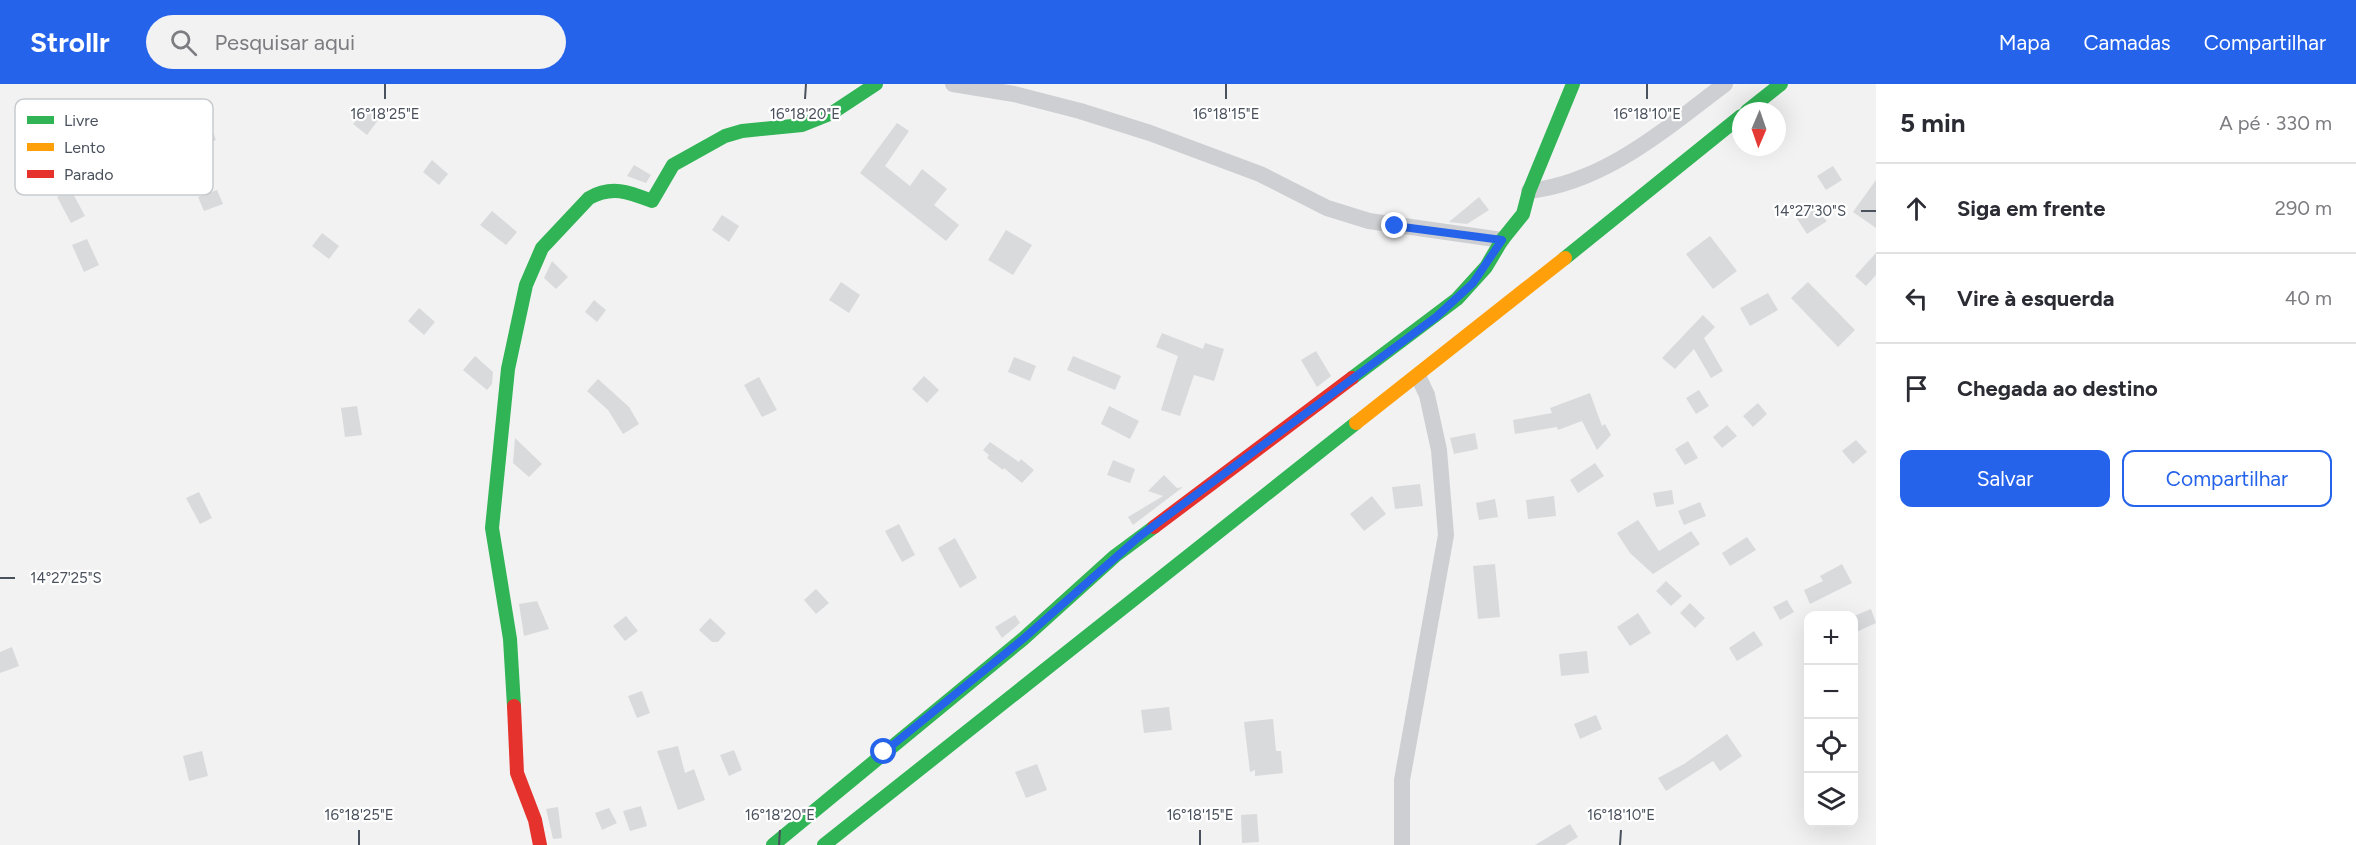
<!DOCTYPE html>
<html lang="pt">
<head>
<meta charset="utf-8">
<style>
	body { margin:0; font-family:Figtree,sans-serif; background:#f2f2f3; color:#2b2b33 }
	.controls { position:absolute; right:18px; bottom:18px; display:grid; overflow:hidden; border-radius:12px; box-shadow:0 6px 24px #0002 }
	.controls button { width:54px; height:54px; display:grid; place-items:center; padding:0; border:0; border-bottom:2px solid #e1e1e2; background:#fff; color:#2b2b33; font:30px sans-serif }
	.compass { position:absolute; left:1732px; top:18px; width:54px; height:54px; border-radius:50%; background:#fff; box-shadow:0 6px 24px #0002; rotate:182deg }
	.stop { position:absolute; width:18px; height:18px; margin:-14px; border:4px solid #2563eb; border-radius:50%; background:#fff }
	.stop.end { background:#2563eb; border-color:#fff; box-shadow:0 2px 6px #0008 }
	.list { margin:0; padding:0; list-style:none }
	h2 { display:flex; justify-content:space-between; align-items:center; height:78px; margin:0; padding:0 24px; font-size:26px }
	h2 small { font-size:20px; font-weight:400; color:#7c7c81 }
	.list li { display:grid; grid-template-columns:39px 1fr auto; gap:18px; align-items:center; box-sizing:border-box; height:90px; padding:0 24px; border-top:2px solid #e1e1e2 }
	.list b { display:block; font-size:22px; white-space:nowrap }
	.list em { font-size:20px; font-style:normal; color:#7c7c81 }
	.actions { display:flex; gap:12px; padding:18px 24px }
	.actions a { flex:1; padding:14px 0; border:2px solid #2563eb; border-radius:12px; text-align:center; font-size:21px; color:#2563eb }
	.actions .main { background:#2563eb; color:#fff }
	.icon { flex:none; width:33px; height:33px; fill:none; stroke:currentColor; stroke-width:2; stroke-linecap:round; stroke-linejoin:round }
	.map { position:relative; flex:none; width:1876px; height:761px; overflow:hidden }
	header { display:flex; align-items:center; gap:36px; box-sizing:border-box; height:84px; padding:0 30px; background:#2563eb; color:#fff }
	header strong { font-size:28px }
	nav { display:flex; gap:33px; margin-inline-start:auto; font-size:21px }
	.search { width:420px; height:54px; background:#f2f2f3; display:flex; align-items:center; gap:15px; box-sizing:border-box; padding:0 21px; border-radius:33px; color:#7c7c81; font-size:22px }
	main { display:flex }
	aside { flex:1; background:#fff }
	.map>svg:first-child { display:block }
</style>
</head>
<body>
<header>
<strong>Strollr</strong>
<div class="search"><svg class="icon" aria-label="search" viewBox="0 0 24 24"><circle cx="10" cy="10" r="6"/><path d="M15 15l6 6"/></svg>Pesquisar aqui</div>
<nav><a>Mapa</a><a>Camadas</a><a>Compartilhar</a></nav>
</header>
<main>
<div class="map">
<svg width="1876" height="761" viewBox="0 0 1876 761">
	<rect width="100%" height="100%" fill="#f2f2f2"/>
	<!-- building -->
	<g fill="#d9dadc">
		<polygon points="366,24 379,35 367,51 353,40"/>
		<polygon points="205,27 216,56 199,62 188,33"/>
		<polygon points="897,39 909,47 885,82 910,102 922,85 947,105 934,121 959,141 946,157 860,89"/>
		<polygon points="432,76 448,90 439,101 423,88"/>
		<polygon points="634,81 651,91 646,99 627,92"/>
		<polygon points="1833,82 1842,96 1826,106 1817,92"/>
		<polygon points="1876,96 1876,144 1853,128"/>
		<polygon points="71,106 85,132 71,139 57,113"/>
		<polygon points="217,106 223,120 204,127 198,113"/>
		<polygon points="1479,113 1489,126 1467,140 1449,138"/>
		<polygon points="1808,120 1827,137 1807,150 1794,130"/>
		<polygon points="492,127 517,148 506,161 480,141"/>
		<polygon points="722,131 739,142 729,158 712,146"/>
		<polygon points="1006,146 1032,161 1013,191 988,176"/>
		<polygon points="322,149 339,162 329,175 312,162"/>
		<polygon points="1710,152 1737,187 1713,205 1686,170"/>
		<polygon points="87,155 99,181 84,188 72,161"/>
		<polygon points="1876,169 1876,191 1866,202 1855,192"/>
		<polygon points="552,177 568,193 556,205 544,194"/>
		<polygon points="841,198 860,211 849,229 829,216"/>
		<polygon points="1808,198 1855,246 1838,263 1791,214"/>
		<polygon points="1768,209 1778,226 1750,242 1740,224"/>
		<polygon points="594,216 606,226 597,238 585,228"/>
		<polygon points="419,224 435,238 424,251 408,237"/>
		<polygon points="1703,231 1715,243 1704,254 1723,287 1711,294 1694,265 1675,285 1662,274"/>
		<polygon points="1162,249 1203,265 1205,259 1224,265 1214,297 1194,291 1180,332 1161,326 1178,272 1156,263"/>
		<polygon points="1316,267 1331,292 1317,303 1301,276"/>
		<polygon points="475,272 493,288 492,300 487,306 463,286"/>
		<polygon points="1073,272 1121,292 1115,306 1067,286"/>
		<polygon points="1014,273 1036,282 1030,297 1008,288"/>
		<polygon points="924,292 939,306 927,319 912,305"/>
		<polygon points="759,293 777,326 762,333 744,301"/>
		<polygon points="598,295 629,323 639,340 623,350 608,326 587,307"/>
		<polygon points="1699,306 1709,322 1696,330 1686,314"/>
		<polygon points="1590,309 1602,342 1605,340 1611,351 1597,366 1582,337 1558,346 1557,343 1515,350 1513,336 1552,329 1550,324"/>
		<polygon points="1758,319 1767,330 1753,343 1743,332"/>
		<polygon points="357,322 362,351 345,353 341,324"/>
		<polygon points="1109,322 1139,337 1130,355 1101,340"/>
		<polygon points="1727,341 1737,352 1722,364 1713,353"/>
		<polygon points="1475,349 1478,365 1454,370 1450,354"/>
		<polygon points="515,354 542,380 529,393 513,379"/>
		<polygon points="1856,356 1867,368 1853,380 1842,367"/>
		<polygon points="1688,357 1698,374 1685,381 1675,365"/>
		<polygon points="990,358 1019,378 1021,375 1034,386 1022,399 1004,384 1003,386 987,374 989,371 983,366"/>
		<polygon points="1113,376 1135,385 1130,399 1107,391"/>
		<polygon points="1595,379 1604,392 1578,409 1570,396"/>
		<polygon points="1164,391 1177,404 1183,403 1133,441 1128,433 1163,412 1148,407"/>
		<polygon points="1420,400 1423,422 1395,425 1392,403"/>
		<polygon points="1672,406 1674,420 1656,423 1653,409"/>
		<polygon points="199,408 212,434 200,440 186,414"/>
		<polygon points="1372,412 1386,430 1364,447 1350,430"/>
		<polygon points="1554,412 1556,432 1528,435 1526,416"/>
		<polygon points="1495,415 1498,433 1479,436 1476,419"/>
		<polygon points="1700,418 1706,432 1684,441 1678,427"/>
		<polygon points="1638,436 1659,467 1691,447 1700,460 1653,490 1630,469 1617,449"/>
		<polygon points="899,440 915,471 902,478 885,447"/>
		<polygon points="1747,453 1756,466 1730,482 1722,469"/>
		<polygon points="955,454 977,494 960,504 938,464"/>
		<polygon points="1495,480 1500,533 1478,535 1473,482"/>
		<polygon points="1842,480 1852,499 1810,520 1804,506 1823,497 1820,492"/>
		<polygon points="1666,497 1682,512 1671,522 1656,507"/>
		<polygon points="816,505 829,519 816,530 804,516"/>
		<polygon points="1787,516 1794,528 1780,536 1773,523"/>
		<polygon points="537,517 549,545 524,552 519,520"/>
		<polygon points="1690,519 1705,534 1695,544 1680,529"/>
		<polygon points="1871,525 1876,539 1854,549 1854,532"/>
		<polygon points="1638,529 1651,549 1630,562 1617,543"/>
		<polygon points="1015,531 1020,539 1002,554 995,543"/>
		<polygon points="626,532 638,547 625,557 613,542"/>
		<polygon points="710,534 726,549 718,558 712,558 699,546"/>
		<polygon points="1754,547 1763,561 1737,577 1729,564"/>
		<polygon points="12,563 19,582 0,589 0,568"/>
		<polygon points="1587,567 1589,589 1561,592 1559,570"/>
		<polygon points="642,607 650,629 637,634 628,612"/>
		<polygon points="1169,623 1172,646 1144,649 1141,626"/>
		<polygon points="1596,631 1602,645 1580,655 1574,640"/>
		<polygon points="1273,635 1276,667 1281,667 1283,689 1255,692 1255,686 1250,688 1244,638"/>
		<polygon points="1727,650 1742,672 1720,687 1713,677 1666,707 1658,694 1684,680"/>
		<polygon points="678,662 685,689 694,685 705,716 678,726 657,667"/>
		<polygon points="734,666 742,686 729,692 720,671"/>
		<polygon points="202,667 208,692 189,697 183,672"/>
		<polygon points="1037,680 1047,706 1026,714 1015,688"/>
		<polygon points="641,722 647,742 630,747 623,727"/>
		<polygon points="558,723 562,754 553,755 546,725"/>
		<polygon points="609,724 617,739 602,746 595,729"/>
		<polygon points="1257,730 1259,758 1242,759 1241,731"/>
		<polygon points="1570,740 1578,753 1565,761 1535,761"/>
	</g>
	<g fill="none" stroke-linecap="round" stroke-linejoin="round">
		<!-- street -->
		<g stroke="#cdcfd2" stroke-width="16">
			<polyline points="953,0 1014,10 1080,27 1150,49 1260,90 1327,124 1369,137 1502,156"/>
			<path d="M1529,107C1606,98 1665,45 1725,0"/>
			<polyline points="1402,761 1402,696 1446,451 1439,366 1427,311 1418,292"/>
		</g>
		<!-- fast -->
		<g stroke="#30b455" stroke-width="14">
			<polyline points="1747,27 1781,0"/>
			<polyline points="1565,174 1741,32"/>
			<polyline points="1352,294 1457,215 1486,183 1502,156 1523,130 1529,107 1573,0"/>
			<path d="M514,622L510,555L492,444L508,285L526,201L542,164L589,114C612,101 629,108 652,117L673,81L725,52L742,47L802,41L832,29L876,0"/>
			<polyline points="773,761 1023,555 1115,472 1154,443"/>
			<polyline points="824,761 1356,339"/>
		</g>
		<!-- slow -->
		<polyline stroke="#ff9f0a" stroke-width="14" points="1356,339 1565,174"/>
		<!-- jam -->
		<g stroke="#e5322d" stroke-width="14">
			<polyline points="1154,443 1352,294"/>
			<polyline points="514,622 517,689 535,736 540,761"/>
		</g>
	</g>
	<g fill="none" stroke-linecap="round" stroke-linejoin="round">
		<!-- route -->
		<polyline stroke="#2563eb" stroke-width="8" points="884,668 1023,555 1140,452 1436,233 1473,199 1502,156 1395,142"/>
	</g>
	<!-- ticks -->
	<path fill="none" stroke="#49515d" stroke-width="2" d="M385,15V0M805,15L806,0M1226,15V0M1647,15V0M1861,127H1876M0,494H15M359,761V746M779,761L780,746M1200,761V746M1620,761L1621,746"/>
	<!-- legend -->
	<rect x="15" y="15" width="198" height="96" rx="9" fill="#fff" stroke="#c8cbce" stroke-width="1.5"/>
	<rect x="27" y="32" width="27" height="8" fill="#30b455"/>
	<rect x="27" y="59" width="27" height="8" fill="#ff9f0a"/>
	<rect x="27" y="86" width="27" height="8" fill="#e5322d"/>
	<g font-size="16" fill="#49515d">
		<text x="64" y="42">Livre</text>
		<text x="64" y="69">Lento</text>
		<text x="64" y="96">Parado</text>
	</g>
	<g font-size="15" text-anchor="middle" fill="#49515d" stroke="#fff" stroke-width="4.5" stroke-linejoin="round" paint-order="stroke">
		<text x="385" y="35">16°18'25"E</text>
		<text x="805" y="35">16°18'20"E</text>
		<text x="1226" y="35">16°18'15"E</text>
		<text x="1647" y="35">16°18'10"E</text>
		<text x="1810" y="132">14°27'30"S</text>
		<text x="66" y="499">14°27'25"S</text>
		<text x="359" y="736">16°18'25"E</text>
		<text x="780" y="736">16°18'20"E</text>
		<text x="1200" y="736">16°18'15"E</text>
		<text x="1621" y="736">16°18'10"E</text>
	</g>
</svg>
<div class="controls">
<button>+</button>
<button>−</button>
<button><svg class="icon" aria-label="locate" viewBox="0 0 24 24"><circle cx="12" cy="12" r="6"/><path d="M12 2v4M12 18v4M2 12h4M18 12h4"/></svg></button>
<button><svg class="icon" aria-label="layers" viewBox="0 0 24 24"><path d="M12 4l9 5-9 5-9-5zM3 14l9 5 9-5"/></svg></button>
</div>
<svg class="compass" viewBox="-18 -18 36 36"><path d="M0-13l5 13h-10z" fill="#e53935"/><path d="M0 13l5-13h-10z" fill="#7c7c81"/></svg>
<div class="stop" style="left:884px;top:668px"></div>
<div class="stop end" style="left:1395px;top:142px"></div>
</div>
<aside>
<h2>5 min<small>A pé · 330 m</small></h2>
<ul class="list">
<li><svg class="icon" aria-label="ahead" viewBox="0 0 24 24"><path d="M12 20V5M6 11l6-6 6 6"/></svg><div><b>Siga em frente</b></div><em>290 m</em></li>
<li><svg class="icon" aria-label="left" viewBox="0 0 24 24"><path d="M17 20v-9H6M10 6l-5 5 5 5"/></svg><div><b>Vire à esquerda</b></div><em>40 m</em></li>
<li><svg class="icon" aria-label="arrive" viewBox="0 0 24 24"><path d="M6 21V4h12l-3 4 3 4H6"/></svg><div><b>Chegada ao destino</b></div></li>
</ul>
<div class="actions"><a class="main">Salvar</a><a>Compartilhar</a></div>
</aside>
</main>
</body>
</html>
